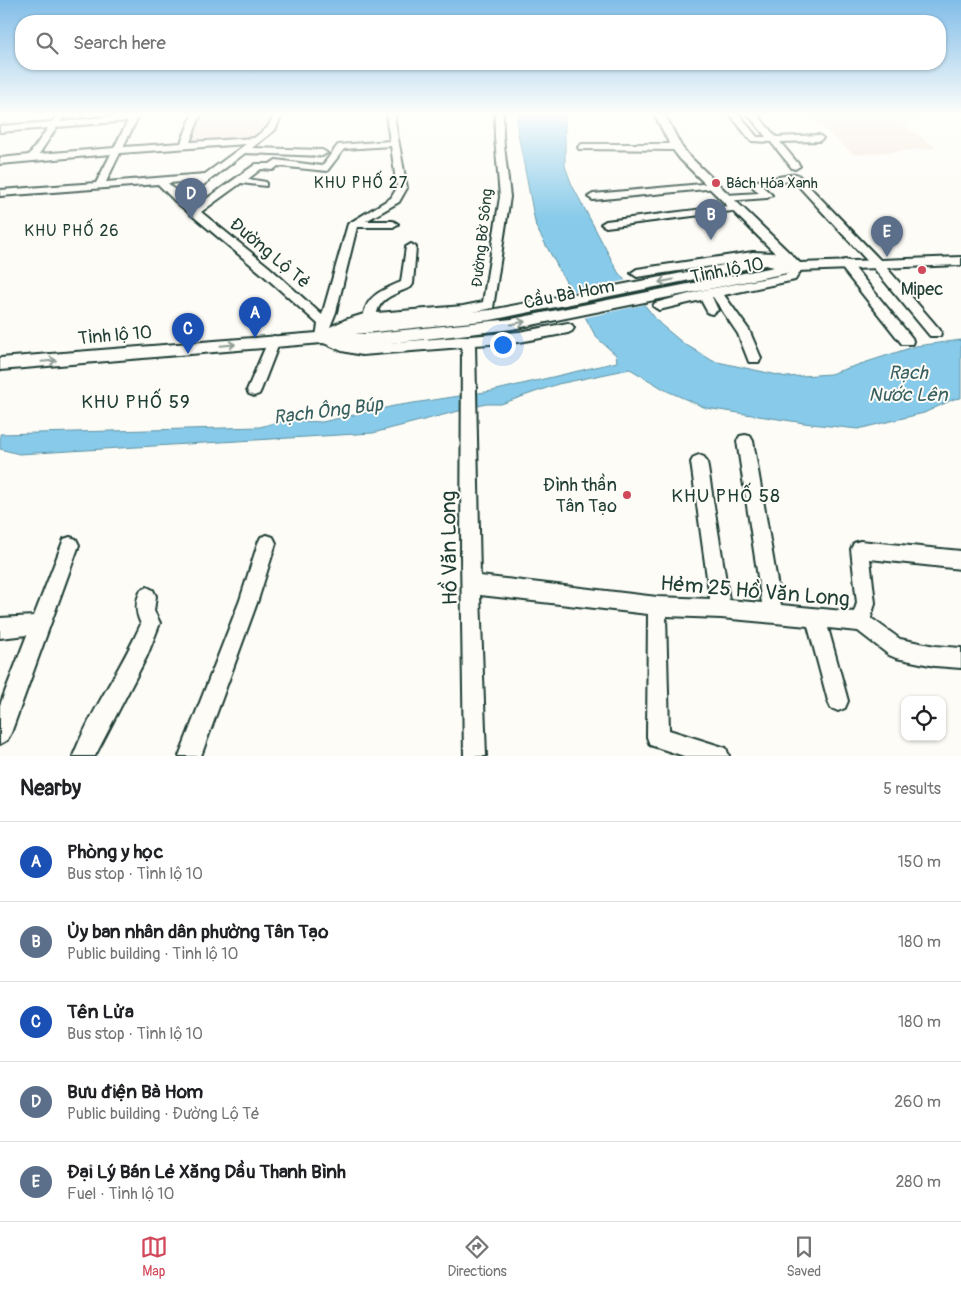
<!DOCTYPE html>
<html lang="en">
<head>
<meta charset="utf-8">
<style>
	body { margin:0; font-family:Pangolin,sans-serif; background:#f2f2f2; color:#202124 }
	.controls { position:absolute; right:15px; bottom:15px; display:grid; overflow:hidden; border-radius:10px; box-shadow:0 1px 4px #0004 }
	.controls button { width:45px; height:45px; display:grid; place-items:center; padding:0; border:0; border-bottom:1px solid #e0e0e0; background:#fff; color:#202124; font:25px sans-serif }
	.you { position:absolute; left:502px; top:344px; width:18px; height:18px; margin:-12px; border:4px solid #fff; border-radius:50%; background:#1a73e8; box-shadow:0 0 0 8px #1a73e833 }
	.badge { display:grid; place-items:center; width:32px; height:32px; border-radius:50%; background:#d1495b; color:#fff; font-size:16px; font-weight:700 }
	.pin { position:absolute; translate:-50% -41px; filter:drop-shadow(0 1px 2px #0008) }
	.pin::after { content:''; position:absolute; top:26px; width:18px; height:15px; background:inherit; clip-path:polygon(0 0,100% 0,50% 100%) }
	.list { margin:0; padding:0; list-style:none }
	h2 { display:flex; justify-content:space-between; align-items:center; height:65px; margin:0; padding:0 20px; font-size:21px }
	h2 small { font-size:16px; font-weight:400; color:#757577 }
	.list li { display:grid; grid-template-columns:32px 1fr auto; gap:15px; align-items:center; box-sizing:border-box; height:80px; padding:0 20px; border-top:1px solid #e0e0e0 }
	.list b { display:block; font-size:19px; white-space:nowrap }
	.list p { margin:0; font-size:16px; white-space:nowrap; color:#757577 }
	.list em { font-size:16px; font-style:normal; color:#757577 }
	.icon { flex:none; width:28px; height:28px; fill:none; stroke:currentColor; stroke-width:2; stroke-linecap:round; stroke-linejoin:round }
	.map { position:relative; flex:none; width:961px; height:756px; overflow:hidden }
	.search { position:absolute; background:#fff; box-shadow:0 1px 4px #0004; left:15px; right:15px; top:15px; height:55px; display:flex; align-items:center; gap:12px; box-sizing:border-box; padding:0 18px; border-radius:20px; color:#757577; font-size:19px }
	.sheet { height:465px; background:#fff }
	nav { display:flex; justify-content:space-around; align-items:center; box-sizing:border-box; height:70px; border-top:1px solid #e0e0e0; background:#fff; font-size:14px; color:#757577 }
	nav a { display:grid; justify-items:center; gap:2px }
	nav .on { color:#d1495b }
	.map>svg:first-child { display:block }
</style>
</head>
<body>
<div class="map">
<svg width="961" height="756" viewBox="0 0 961 756">
	<rect width="100%" height="100%" fill="#fdfcf7"/>
	<filter id="ink" filterUnits="userSpaceOnUse"><feTurbulence type="fractalNoise" baseFrequency=".02" numOctaves="2"/><feDisplacementMap in="SourceGraphic" scale="10" xChannelSelector="R" yChannelSelector="G"/><feConvolveMatrix kernelMatrix="1 2 1 2 8 2 1 2 1" color-interpolation-filters="sRGB"/></filter>
	<g filter="url(#ink)">
		<!-- built -->
		<g fill="#f5e6da">
			<polygon points="68,113 135,113 133,116 62,122"/>
			<polygon points="200,113 277,113 271,127 256,139 188,143"/>
			<polygon points="799,113 923,113 930,118 899,121 936,148 854,155 812,118 805,119"/>
		</g>
		<!-- water -->
		<polygon fill="#88cae9" stroke="#5e92a1" points="518,113 565,113 565,166 572,185 618,272 660,324 683,343 713,361 787,377 830,374 916,346 961,340 961,398 954,399 924,413 858,429 811,424 706,408 667,391 630,369 558,384 501,404 486,404 373,433 19,454 0,449 0,434 260,427 284,420 322,422 394,406 492,391 617,362 616,355 596,337 536,227 517,128"/>
		<!-- pier -->
		<polygon fill="#fdfcf7" points="627,280 647,304 583,318 569,292"/>
		<g fill="none" stroke-linecap="round" stroke-linejoin="round">
			<defs>
				<g id="minor">
					<path d="M58,113H66L60,122L140,113L123,147L181,143L193,113H201L190,142L254,138L268,127L275,113H283L275,130L252,148L322,150L327,153L322,156L245,153L185,199L195,207L256,164H270L276,160L322,166L338,145L390,141L387,122L388,113H396L395,122L407,188L399,202L366,221H393L398,224L393,227H357L336,312L330,327L345,320L364,314C367,295 385,289 401,282L406,247L411,244L416,247L413,284L411,287C398,293 380,297 377,313L463,306L483,302L500,197L495,137V113H503V137L510,197L493,308L463,314L363,323L334,337L349,343L362,345L519,332L568,323L572,325L574,328L572,331L568,333L519,342L475,345L480,576L657,597L710,599L691,462L694,457L699,455L704,457L707,462L729,600L762,603L737,441L740,436L745,435L750,436L753,441L781,605L854,612L857,603L851,549L854,543L860,541L961,551V569L870,559L875,603L871,618L900,639L935,646L961,648V668L935,666L896,658L889,655L858,631L828,628L848,701L845,708L838,711L831,708L828,701L808,626L721,618L666,616L669,730L726,748L729,756H684L650,745L647,737L648,614L480,595L486,756H464L461,554L462,347L362,355L342,351L317,340L316,337L318,324L261,273L175,201L158,184L0,196V190L96,183L111,154L0,164V158L29,155L48,128L0,132V126L52,122ZM128,121L114,148L39,154L57,127ZM246,144L205,174L106,182L120,153ZM391,146L397,188L391,198L348,224L322,315L269,267L201,212L241,183L266,186V182L248,179L261,169L273,170L278,166L327,171L344,149ZM197,181L179,194L168,183Z"/>
					<polygon points="729,113 738,113 757,137 766,137 747,113 756,113 776,137 819,135 823,138 819,141 780,142 800,166 795,169 792,168 771,142 751,141"/>
					<polygon points="582,144 676,144 680,147 676,150 579,149 578,147"/>
					<polygon points="795,174 798,175 880,260 940,330 941,333 940,336 930,336 872,266 793,180 762,186 772,195 767,198 726,201 721,198 726,195 759,193 750,184 752,182"/>
					<polygon points="713,183 718,186 716,188 593,200 588,197 593,194"/>
					<polygon points="736,205 740,206 740,210 606,227 601,224 606,221"/>
					<polygon points="753,252 775,253 801,264 803,267 795,280 724,295 749,330 761,358 759,362 749,362 738,334 713,297 712,297 718,310 712,314 708,313 701,300 659,310 653,306 655,303 704,290 783,275 787,274 790,268 773,260 753,260 637,277 631,273 637,269"/>
					<polygon points="845,260 849,261 912,338 913,341 912,344 902,344 841,267 839,264 841,261"/>
					<polygon points="274,336 279,338 280,341 261,390 259,394 254,396 249,394 247,390 268,341 269,338"/>
					<polygon points="267,535 273,537 276,543 258,600 201,756 179,756 240,600 258,543 261,537"/>
					<polygon points="70,537 76,539 79,545 11,733 7,740 0,744 0,705 27,635 0,638 0,618 34,616 64,539"/>
					<path d="M147,587L153,590L156,596L154,611L160,623L147,656L95,756H73C91,710 121,669 141,624C135,612 135,602 141,590Z"/>
				</g>
				<path id="major" d="M654,113H664L681,146L688,155L800,263L961,257V265L797,271L512,329L365,346L322,343L0,370V358L330,332L332,329L364,321L491,310L765,257L782,260L680,159L671,147ZM765,265L774,267L512,319L365,334H355L491,320Z"/>
			</defs>
			<!-- minor casing -->
			<use href="#minor" stroke="#1f3d34" stroke-width="4"/>
			<!-- major casing -->
			<use href="#major" stroke="#1f3d34" stroke-width="4"/>
			<!-- minor -->
			<use href="#minor" fill="#fdfcf7" fill-rule="evenodd"/>
			<!-- major -->
			<use href="#major" fill="#fdfcf7" fill-rule="evenodd"/>
		</g>
		<!-- one-way arrows -->
		<defs><path id="oneway-shaft" d="M-6 0H5M1.5-3L5.5 0L1.5 3" fill="none" stroke-width="1.6" stroke-linecap="round" stroke-linejoin="round" transform="scale(1.25)"/></defs>
		<g stroke="#8e9c96">
			<use href="#oneway-shaft" transform="translate(666 281) rotate(169)"/>
			<use href="#oneway-shaft" transform="translate(518 323) rotate(-11)"/>
			<use href="#oneway-shaft" transform="translate(228 345) rotate(-5)"/>
			<use href="#oneway-shaft" transform="translate(49 361) rotate(-5)"/>
		</g>
	</g>
	<!-- sky -->
	<linearGradient id="sky" x2="0" y2="1"><stop stop-color="#81bde8"/><stop offset="0.52" stop-color="#fefefb"/><stop offset="1" stop-color="#fefefb" stop-opacity="0"/></linearGradient>
	<rect width="961" height="219" fill="url(#sky)"/>
	<!-- markers -->
	<g fill="#d1495b" stroke="#fdfcf7" stroke-width="2">
		<circle cx="716" cy="183" r="5"/>
		<circle cx="922" cy="270" r="5"/>
		<circle cx="627" cy="495" r="5"/>
	</g>
	<g text-anchor="middle" stroke-width="4" stroke-linejoin="round" paint-order="stroke">
		<!-- far-poi labels -->
		<g font-size="15" fill="#1f3d34" stroke="#fdfcf7" text-anchor="start">
			<text x="726" y="188">Bách Hóa Xanh</text>
		</g>
		<!-- far-street labels -->
		<g font-size="15" fill="#1f3d34" stroke="#fdfcf7">
			<text transform="translate(482 238) rotate(-84)" y="5">Đường Bờ Sông</text>
		</g>
		<!-- far-neighbourhood labels -->
		<g font-size="16" letter-spacing="1" fill="#1f3d34" stroke="#fdfcf7">
			<text x="361" y="188">KHU PHỐ 27</text>
			<text x="72" y="236">KHU PHỐ 26</text>
		</g>
		<!-- street labels -->
		<g font-size="18" fill="#1f3d34" stroke="#fdfcf7">
			<text transform="translate(270 253) rotate(40)" y="6">Đường Lộ Tẻ</text>
			<text transform="translate(727 270) rotate(-11)" y="6">Tỉnh lộ 10</text>
			<text transform="translate(569 294) rotate(-11)" y="6">Cầu Bà Hom</text>
			<text transform="translate(115 335) rotate(-5)" y="6">Tỉnh lộ 10</text>
		</g>
		<!-- poi labels -->
		<g font-size="18" fill="#1f3d34" stroke="#fdfcf7">
			<text x="922" y="295">Mipec</text>
			<text x="617" y="491" text-anchor="end">Đình thần<tspan x="617" dy="21">Tân Tạo</tspan></text>
		</g>
		<!-- water labels -->
		<g font-size="19" font-style="italic" fill="#396061" stroke="#fdfcf7">
			<text x="908" y="379">Rạch<tspan x="908" dy="22">Nước Lên</tspan></text>
			<text transform="translate(328 410) rotate(-7)" y="7">Rạch Ông Búp</text>
		</g>
		<!-- neighbourhood labels -->
		<g font-size="19" letter-spacing="1" fill="#1f3d34" stroke="#fdfcf7">
			<text x="136" y="408">KHU PHỐ 59</text>
			<text x="726" y="502">KHU PHỐ 58</text>
		</g>
		<!-- near-street labels -->
		<g font-size="21" fill="#1f3d34" stroke="#fdfcf7">
			<text transform="translate(449 548) rotate(-91)" y="7">Hồ Văn Long</text>
			<text transform="translate(755 591) rotate(5)" y="7">Hẻm 25 Hồ Văn Long</text>
		</g>
	</g>
</svg>
<div class="controls">
<button><svg class="icon" aria-label="locate" viewBox="0 0 24 24"><circle cx="12" cy="12" r="6"/><path d="M12 2v4M12 18v4M2 12h4M18 12h4"/></svg></button>
</div>
<div class="you"></div>
<div class="pin badge" style="left:255px;top:338px;background:#1a4fb4">A</div>
<div class="pin badge" style="left:711px;top:240px;background:#5c6f8a">B</div>
<div class="pin badge" style="left:188px;top:354px;background:#1a4fb4">C</div>
<div class="pin badge" style="left:191px;top:219px;background:#5c6f8a">D</div>
<div class="pin badge" style="left:887px;top:257px;background:#5c6f8a">E</div>
<div class="search"><svg class="icon" aria-label="search" viewBox="0 0 24 24"><circle cx="10" cy="10" r="6"/><path d="M15 15l6 6"/></svg>Search here</div>
</div>
<section class="sheet">
<h2>Nearby<small>5 results</small></h2>
<ul class="list">
<li><span class="badge" style="background:#1a4fb4">A</span><div><b>Phòng y học</b><p>Bus stop · Tỉnh lộ 10</p></div><em>150 m</em></li>
<li><span class="badge" style="background:#5c6f8a">B</span><div><b>Ủy ban nhân dân phường Tân Tạo</b><p>Public building · Tỉnh lộ 10</p></div><em>180 m</em></li>
<li><span class="badge" style="background:#1a4fb4">C</span><div><b>Tên Lửa</b><p>Bus stop · Tỉnh lộ 10</p></div><em>180 m</em></li>
<li><span class="badge" style="background:#5c6f8a">D</span><div><b>Bưu điện Bà Hom</b><p>Public building · Đường Lộ Tẻ</p></div><em>260 m</em></li>
<li><span class="badge" style="background:#5c6f8a">E</span><div><b>Đại Lý Bán Lẻ Xăng Dầu Thanh Bình</b><p>Fuel · Tỉnh lộ 10</p></div><em>280 m</em></li>
</ul>
</section>
<nav>
<a class="on"><svg class="icon" aria-label="map" viewBox="0 0 24 24"><path d="M3 6l6-2 6 2 6-2v14l-6 2-6-2-6 2zM9 4v14M15 6v14"/></svg>Map</a>
<a><svg class="icon" aria-label="directions" viewBox="0 0 24 24"><path d="M12 3l9 9-9 9-9-9zM9 14v-3h6M13 9l2 2-2 2"/></svg>Directions</a>
<a><svg class="icon" aria-label="saved" viewBox="0 0 24 24"><path d="M7 4h10v16l-5-4-5 4z"/></svg>Saved</a>
</nav>
</body>
</html>
